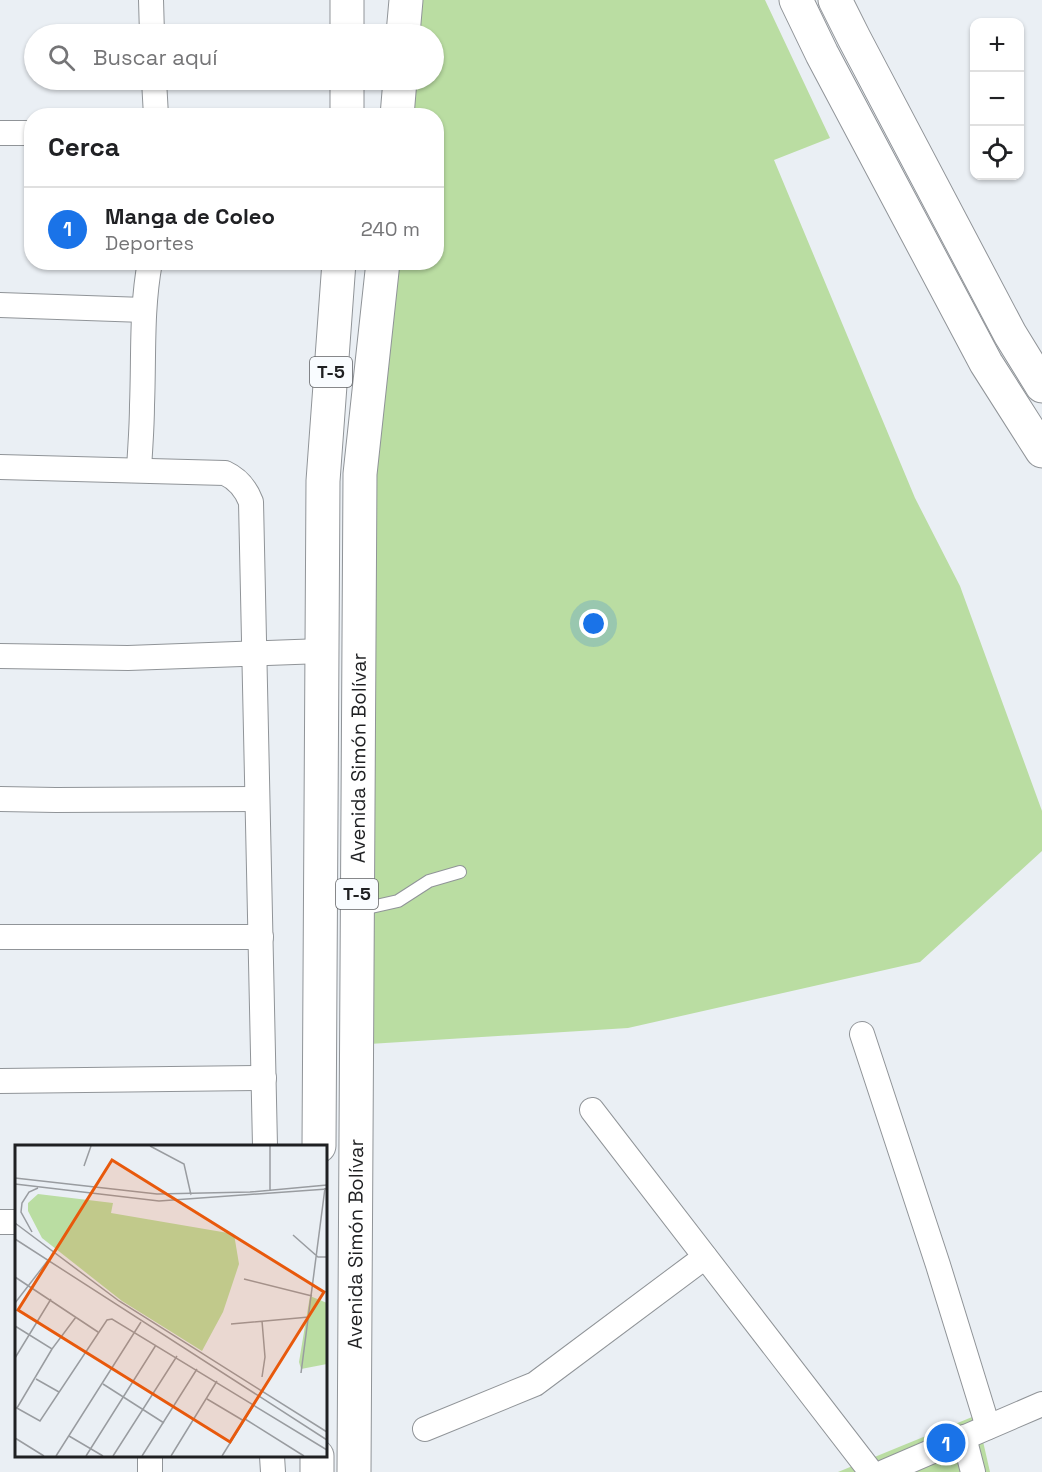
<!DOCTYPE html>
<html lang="es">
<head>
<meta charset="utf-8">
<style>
	body { margin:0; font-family:"Space Grotesk",sans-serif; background:#f2f2f2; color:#202124 }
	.controls { position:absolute; right:18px; top:18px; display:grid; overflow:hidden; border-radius:12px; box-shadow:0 2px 4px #0004 }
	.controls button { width:54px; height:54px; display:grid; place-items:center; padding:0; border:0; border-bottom:2px solid #e0e0e0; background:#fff; color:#202124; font:30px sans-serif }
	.you { position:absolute; left:594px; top:624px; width:21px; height:21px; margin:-15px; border:4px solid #fff; border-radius:50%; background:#1a73e8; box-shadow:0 0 0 9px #1a73e833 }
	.badge { display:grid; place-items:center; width:39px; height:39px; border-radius:50%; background:#1a73e8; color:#fff; font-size:20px; font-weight:700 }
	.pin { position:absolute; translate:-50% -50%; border:3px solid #fff; box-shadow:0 2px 6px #0006 }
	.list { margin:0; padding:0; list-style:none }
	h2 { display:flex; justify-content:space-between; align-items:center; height:78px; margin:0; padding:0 24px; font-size:26px }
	h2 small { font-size:20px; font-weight:400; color:#757577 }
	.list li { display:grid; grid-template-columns:39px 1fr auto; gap:18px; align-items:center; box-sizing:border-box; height:84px; padding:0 24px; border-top:2px solid #e0e0e0 }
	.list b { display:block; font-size:22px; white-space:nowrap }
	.list p { margin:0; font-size:20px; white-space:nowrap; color:#757577 }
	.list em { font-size:20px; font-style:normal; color:#757577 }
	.icon { flex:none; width:33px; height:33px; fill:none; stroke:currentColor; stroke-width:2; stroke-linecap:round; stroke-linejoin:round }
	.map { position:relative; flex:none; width:1042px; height:1472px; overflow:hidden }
	.search { position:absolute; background:#fff; box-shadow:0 2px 4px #0004; left:24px; top:24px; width:420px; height:66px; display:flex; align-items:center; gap:15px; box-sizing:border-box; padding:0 21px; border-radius:33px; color:#757577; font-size:22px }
	.panel { position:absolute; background:#fff; box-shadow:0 2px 4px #0004; left:24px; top:108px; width:420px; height:162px; border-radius:24px }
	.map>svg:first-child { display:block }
</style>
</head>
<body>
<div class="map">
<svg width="1042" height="1472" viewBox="0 0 1042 1472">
	<rect width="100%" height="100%" fill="#eaeff4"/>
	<!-- green -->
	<g fill="#badda2">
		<polygon points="421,0 765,0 830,138 774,160 915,498 960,586 1042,811 1042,851 920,962 628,1028 369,1044 370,490 394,263 436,262 436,116 409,115 413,80 434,80 434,34 418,34"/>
		<polygon points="977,1415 990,1472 838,1472"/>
	</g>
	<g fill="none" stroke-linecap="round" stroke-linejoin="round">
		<defs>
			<polyline id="lane" points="358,910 398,901 429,881 460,872"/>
			<g id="street">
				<polyline points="151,0 152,34"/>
				<polyline points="154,80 156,116"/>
				<polyline points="0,133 32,133"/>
				<polyline points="0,305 144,310"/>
				<path d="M0,467L225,473C238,479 246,489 251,502L265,1146"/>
				<path d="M139,470C140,449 142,427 142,405C144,358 141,310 150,262"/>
				<polyline points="0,656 128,658 322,651"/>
				<polyline points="0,799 56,800 257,799"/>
				<polyline points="0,937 261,937"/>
				<polyline points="862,1034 938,1265 988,1427"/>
				<polyline points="0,1081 264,1078"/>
				<polyline points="592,1110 871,1472"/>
				<polyline points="0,1222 16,1222"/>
				<polyline points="425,1429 535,1384 705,1257"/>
				<polyline points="964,1437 973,1472"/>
				<polyline points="150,1456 150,1472"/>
				<polyline points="272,1456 273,1472"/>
				<polyline points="884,1472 1042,1404"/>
			</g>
			<g id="secondary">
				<polyline points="796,0 822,54 986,363 1042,451"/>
				<polyline points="835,0 854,38 1010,334 1042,386"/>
			</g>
			<g id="primary">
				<polyline points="347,34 347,0"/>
				<polyline points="403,34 406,0"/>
				<polyline points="347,116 347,80"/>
				<polyline points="397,116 400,80"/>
				<polyline points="319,1146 323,481 339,262"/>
				<polyline points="317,1472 317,1456"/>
				<path id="s1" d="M354,1472L360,474L383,262"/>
			</g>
		</defs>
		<!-- lane casing -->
		<use href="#lane" stroke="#909498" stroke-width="14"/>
		<!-- street casing -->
		<use href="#street" stroke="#909498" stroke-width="26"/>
		<!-- secondary casing -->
		<use href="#secondary" stroke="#909498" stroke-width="35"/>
		<!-- primary casing -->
		<use href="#primary" stroke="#909498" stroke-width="35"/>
		<!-- lane -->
		<use href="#lane" stroke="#fff" stroke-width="12"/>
		<!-- street -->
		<use href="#street" stroke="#fff" stroke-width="24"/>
		<!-- secondary -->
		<use href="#secondary" stroke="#fff" stroke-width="33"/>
		<!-- primary -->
		<use href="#primary" stroke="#fff" stroke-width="33"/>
	</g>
	<g text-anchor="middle" stroke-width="6" stroke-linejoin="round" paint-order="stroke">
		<!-- shield labels -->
		<g fill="#f9fcff" stroke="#606264" stroke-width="1.5">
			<rect x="310" y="357" width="42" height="30" rx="4.5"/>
			<rect x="336" y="879" width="42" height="30" rx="4.5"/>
		</g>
		<g font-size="18" font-weight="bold" fill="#1f2022">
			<text x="331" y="378">T-5</text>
			<text x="357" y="900">T-5</text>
		</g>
		<!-- street labels -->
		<g font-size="20" fill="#1f2022" stroke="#f9fcff">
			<text dy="7" stroke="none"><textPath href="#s1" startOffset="714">Avenida Simón Bolívar</textPath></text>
			<text dy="7" stroke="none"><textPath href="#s1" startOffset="228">Avenida Simón Bolívar</textPath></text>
		</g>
	</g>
	<!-- overview -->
	<g transform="translate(15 1145)">
		<rect width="312" height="312" fill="#eaeff4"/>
		<path d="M23,49L98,58L96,68L219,89L224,119L208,167L187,206L107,156L27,93L13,66V58ZM295,151L312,158V219L286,224L284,217Z" fill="#badda2"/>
		<path fill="none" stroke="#999ca0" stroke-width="1.5" d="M135,1L169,19L176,50M255,1V46M69,21L76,1M0,33L142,49L235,47L312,40M0,39L144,56L312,44M0,78L104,156L312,287M17,87L6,67L7,58L14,47L23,43M278,90L303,112H312M0,94L312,295M0,132L83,187M229,134L297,151M0,158L34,114M216,179L294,172M0,181L37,204L61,172M0,213L36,154M286,228L310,43M247,232L250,212L247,176M21,234L44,247M88,239L149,278M192,254L229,276M0,262L25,276L92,175L97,174L312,305M2,263L37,204M230,274L289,311M54,291L88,311M0,293L29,311M41,311L126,177M71,311L141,200M98,311L162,211M127,311L182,224M156,311L202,236M207,311L240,258"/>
		<path fill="#e8590c" fill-opacity="0.15" stroke="#e8590c" stroke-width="3" d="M97,15L309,147L215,297L3,165Z"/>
		<rect width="312" height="312" fill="none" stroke="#1f2022" stroke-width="3"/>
	</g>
</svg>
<div class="controls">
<button>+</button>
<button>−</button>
<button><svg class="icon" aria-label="locate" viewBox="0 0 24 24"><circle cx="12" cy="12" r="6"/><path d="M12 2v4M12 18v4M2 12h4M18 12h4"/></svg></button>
</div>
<div class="you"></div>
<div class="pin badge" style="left:946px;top:1443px">1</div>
<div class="search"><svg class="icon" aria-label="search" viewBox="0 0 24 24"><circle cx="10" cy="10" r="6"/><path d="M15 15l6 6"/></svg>Buscar aquí</div>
<section class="panel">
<h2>Cerca<small></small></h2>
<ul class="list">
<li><span class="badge">1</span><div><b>Manga de Coleo</b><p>Deportes</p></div><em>240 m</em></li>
</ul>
</section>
</div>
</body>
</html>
